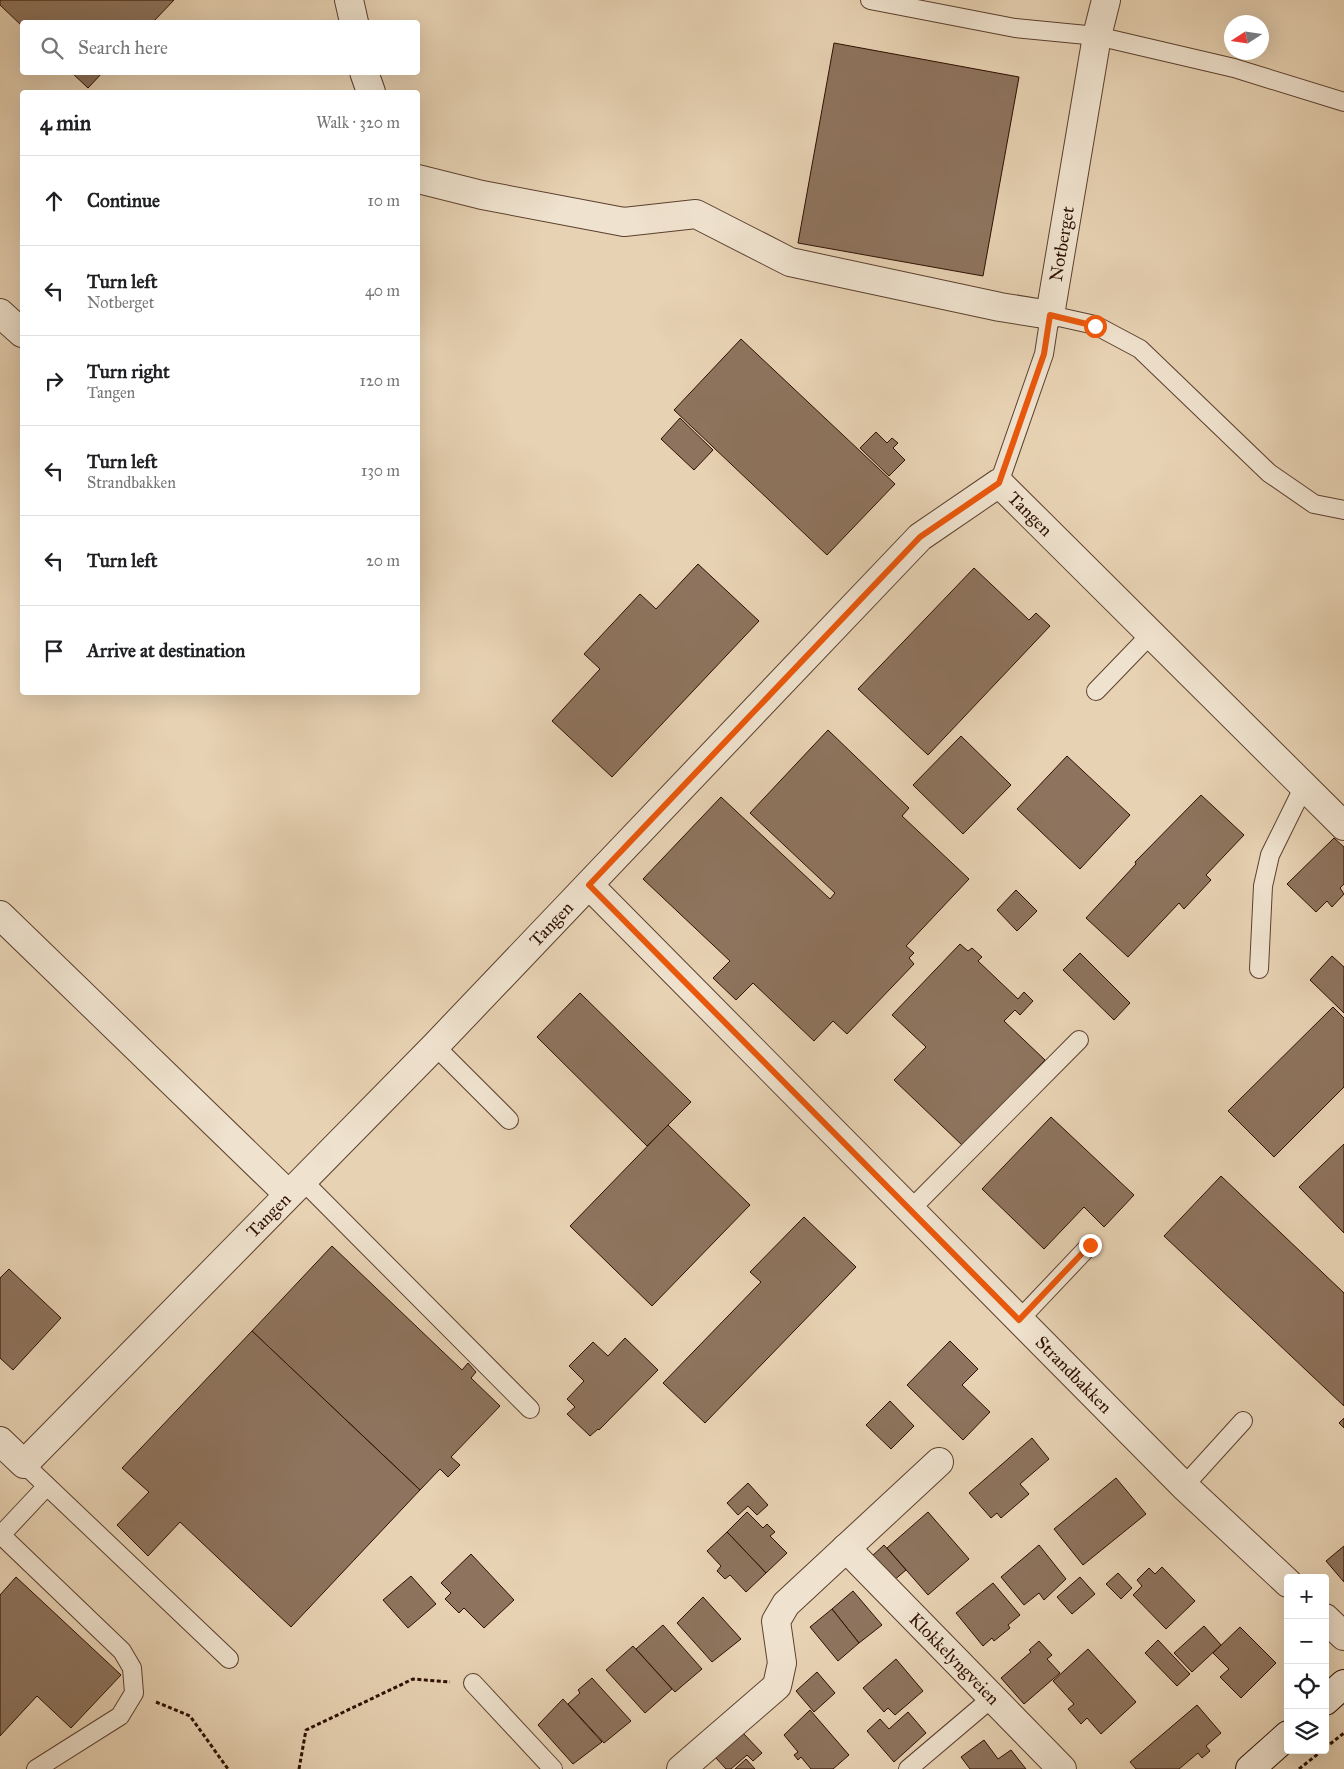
<!DOCTYPE html>
<html lang="en">
<head>
<meta charset="utf-8">
<style>
	body { margin:0; font-family:"IM FELL Great Primer",serif; background:#f2f2f2; color:#202124 }
	.controls { position:absolute; right:15px; bottom:15px; display:grid; overflow:hidden; border-radius:5px; box-shadow:0 5px 20px #0002 }
	.controls button { width:45px; height:45px; display:grid; place-items:center; padding:0; border:0; border-bottom:1px solid #e0e0e0; background:#fff; color:#202124; font:25px sans-serif }
	.compass { position:absolute; left:1224px; top:15px; width:45px; height:45px; border-radius:50%; background:#fff; box-shadow:0 5px 20px #0002; rotate:258deg }
	.stop { position:absolute; width:15px; height:15px; margin:-11px; border:4px solid #ea580c; border-radius:50%; background:#fff }
	.stop.end { background:#ea580c; border-color:#fff; box-shadow:0 1px 5px #0008 }
	.list { margin:0; padding:0; list-style:none }
	h2 { display:flex; justify-content:space-between; align-items:center; height:65px; margin:0; padding:0 20px; font-size:21px }
	h2 small { font-size:16px; font-weight:400; color:#757577 }
	.list li { display:grid; grid-template-columns:32px 1fr auto; gap:15px; align-items:center; box-sizing:border-box; height:90px; padding:0 20px; border-top:1px solid #e0e0e0 }
	.list b { display:block; font-size:19px; white-space:nowrap }
	.list p { margin:0; font-size:16px; white-space:nowrap; color:#757577 }
	.list em { font-size:16px; font-style:normal; color:#757577 }
	.icon { flex:none; width:28px; height:28px; fill:none; stroke:currentColor; stroke-width:2; stroke-linecap:round; stroke-linejoin:round }
	.map { position:relative; flex:none; width:1344px; height:1769px; overflow:hidden }
	.search { position:absolute; background:#fff; box-shadow:0 5px 20px #0002; left:20px; top:20px; width:400px; height:55px; display:flex; align-items:center; gap:12px; box-sizing:border-box; padding:0 18px; border-radius:5px; color:#757577; font-size:19px }
	.panel { position:absolute; background:#fff; box-shadow:0 5px 20px #0002; left:20px; top:90px; width:400px; height:605px; border-radius:5px }
	.map>svg:first-child { display:block }
</style>
</head>
<body>
<div class="map">
<svg width="1344" height="1769" viewBox="0 0 1344 1769">
	<rect width="100%" height="100%" fill="#e7d2b3"/>
	<filter id="stains"><feTurbulence type="fractalNoise" baseFrequency=".004" numOctaves="4"/><feColorMatrix values="0 0 0 0 .2 0 0 0 0 .09 0 0 0 0 .02 0 0 0 .5 -.17"/></filter>
	<radialGradient id="worn" r=".72"><stop offset=".6" stop-color="#630" stop-opacity="0"/><stop offset="1" stop-color="#630" stop-opacity=".3"/></radialGradient>
	<!-- building -->
	<g fill="#8e745e" stroke="#2e0f01">
		<polygon points="0,0 174,0 153,22 22,22 22,26 0,5"/>
		<polygon points="834,43 1019,77 983,276 798,243"/>
		<polygon points="71,72 103,72 88,88"/>
		<polygon points="741,339 895,484 827,555 674,410"/>
		<polygon points="680,418 713,450 694,470 661,439"/>
		<polygon points="876,432 887,443 892,438 898,443 893,448 905,460 889,476 860,448"/>
		<polygon points="698,564 759,621 612,777 552,721 600,669 584,654 640,594 656,609"/>
		<polygon points="974,568 1029,620 1036,613 1050,626 928,755 858,689"/>
		<polygon points="828,730 909,808 902,816 969,879 906,946 914,953 909,958 914,964 847,1034 833,1021 814,1041 753,983 736,1000 713,978 730,961 643,879 721,797 830,899 835,893 750,813"/>
		<polygon points="961,736 1011,785 963,834 913,785"/>
		<polygon points="1067,756 1130,815 1080,869 1017,809"/>
		<polygon points="1201,795 1244,835 1206,875 1211,880 1184,909 1179,903 1128,957 1086,918 1136,864 1135,862"/>
		<polygon points="1334,838 1344,847 1344,884 1340,888 1344,894 1332,907 1327,901 1316,912 1287,884"/>
		<polygon points="1016,890 1037,911 1017,931 997,910"/>
		<polygon points="960,944 968,951 972,948 982,957 978,961 1018,999 1024,992 1033,1001 1020,1015 1015,1010 1004,1021 1045,1060 963,1146 894,1080 926,1047 892,1015"/>
		<polygon points="1080,953 1130,1003 1114,1020 1063,970"/>
		<polygon points="1332,956 1344,967 1344,1013 1310,980"/>
		<polygon points="580,993 691,1102 647,1146 537,1037"/>
		<polygon points="1333,1007 1344,1018 1344,1087 1274,1157 1228,1111"/>
		<polygon points="1051,1117 1134,1195 1104,1227 1084,1207 1044,1249 982,1189"/>
		<polygon points="668,1125 750,1205 652,1306 570,1226"/>
		<polygon points="1344,1144 1344,1233 1299,1187"/>
		<polygon points="1221,1176 1344,1293 1344,1406 1164,1236"/>
		<polygon points="804,1217 856,1267 705,1423 663,1383 761,1282 750,1272"/>
		<polygon points="332,1246 462,1370 468,1363 476,1372 471,1378 500,1406 451,1457 460,1465 448,1477 440,1469 420,1490 252,1331"/>
		<polygon points="9,1269 61,1318 13,1370 0,1358 0,1278"/>
		<polygon points="252,1331 420,1490 291,1627 180,1522 148,1556 117,1525 149,1492 122,1468"/>
		<polygon points="625,1338 658,1370 599,1430 598,1429 590,1436 567,1414 575,1407 567,1399 584,1381 569,1366 593,1342 608,1356"/>
		<polygon points="950,1341 978,1369 962,1385 990,1412 963,1440 907,1385"/>
		<polygon points="890,1401 914,1426 891,1449 866,1425"/>
		<polygon points="1344,1418 1344,1428 1339,1423"/>
		<polygon points="1032,1438 1049,1459 1020,1484 1029,1494 1001,1518 997,1513 991,1518 969,1493"/>
		<polygon points="1116,1478 1146,1514 1083,1565 1054,1529"/>
		<polygon points="748,1483 768,1505 757,1515 748,1506 738,1515 727,1503"/>
		<polygon points="747,1512 763,1528 767,1524 775,1532 770,1536 787,1553 766,1573 727,1532"/>
		<polygon points="928,1512 969,1559 928,1595 887,1548"/>
		<polygon points="727,1532 766,1573 746,1592 730,1575 725,1579 717,1571 721,1566 707,1551"/>
		<polygon points="884,1545 906,1570 893,1581 871,1557"/>
		<polygon points="1039,1545 1066,1579 1044,1600 1039,1593 1024,1605 1001,1577"/>
		<polygon points="1344,1546 1344,1582 1326,1561"/>
		<polygon points="471,1554 514,1600 484,1628 464,1608 459,1613 445,1599 451,1593 441,1583"/>
		<polygon points="1162,1567 1195,1601 1166,1629 1133,1595 1142,1586 1137,1580 1149,1568 1155,1574"/>
		<polygon points="1118,1573 1132,1588 1121,1599 1106,1584"/>
		<polygon points="411,1576 436,1604 408,1628 383,1600"/>
		<polygon points="16,1577 121,1675 71,1728 37,1696 0,1736 0,1595"/>
		<polygon points="1080,1577 1095,1594 1072,1614 1057,1597"/>
		<polygon points="993,1583 1020,1615 1008,1625 1010,1628 994,1641 992,1638 983,1646 956,1613"/>
		<polygon points="853,1591 882,1625 859,1643 832,1609"/>
		<polygon points="703,1597 741,1639 712,1662 677,1623"/>
		<polygon points="832,1609 859,1643 838,1661 810,1627"/>
		<polygon points="663,1625 702,1669 675,1692 636,1649"/>
		<polygon points="1204,1626 1221,1645 1192,1672 1174,1653"/>
		<polygon points="1240,1627 1276,1663 1241,1698 1220,1677 1229,1669 1213,1653"/>
		<polygon points="1158,1640 1190,1674 1177,1686 1145,1653"/>
		<polygon points="1039,1641 1052,1655 1047,1659 1060,1673 1024,1704 1001,1678 1031,1652 1029,1650"/>
		<polygon points="633,1646 672,1689 645,1713 606,1670"/>
		<polygon points="1088,1649 1136,1702 1101,1734 1087,1718 1081,1724 1068,1709 1074,1704 1053,1681"/>
		<polygon points="896,1659 923,1691 895,1715 888,1708 884,1712 863,1688"/>
		<polygon points="817,1672 835,1693 814,1712 796,1691"/>
		<polygon points="592,1678 631,1721 604,1743 568,1704 580,1693 578,1690"/>
		<polygon points="563,1699 602,1742 573,1764 538,1725"/>
		<polygon points="1197,1705 1221,1733 1206,1746 1210,1751 1202,1758 1198,1753 1179,1769 1136,1769 1130,1762"/>
		<polygon points="810,1710 849,1755 833,1769 811,1769 801,1757 798,1760 794,1755 798,1752 784,1735"/>
		<polygon points="908,1712 926,1733 894,1762 867,1731 880,1719 889,1729"/>
		<polygon points="742,1732 762,1753 753,1761 747,1755 731,1769 726,1769 716,1758"/>
		<polygon points="984,1740 998,1759 1011,1750 1026,1769 970,1769 961,1757"/>
		<polygon points="746,1759 755,1769 735,1769"/>
	</g>
	<g fill="none" stroke-linecap="round" stroke-linejoin="round">
		<defs>
			<g id="service">
				<polyline points="870,0 1015,28 1097,36 1234,68 1344,102"/>
				<polyline points="999,483 1044,354 1050,315 1095,325 1140,349 1269,473 1314,504 1344,510"/>
				<polyline points="1096,691 1151,634"/>
				<polyline points="1259,969 1263,886 1270,855 1304,786"/>
				<polyline points="435,1046 509,1120"/>
				<polyline points="302,1180 530,1409"/>
				<polyline points="910,1210 1079,1040"/>
				<polyline points="1019,1320 1090,1245"/>
				<polyline points="24,1464 229,1659"/>
				<polyline points="1184,1486 1243,1421"/>
				<polyline points="1,1535 122,1651 132,1668 134,1693 120,1716 36,1769"/>
				<polyline points="0,1536 47,1486"/>
				<polyline points="473,1683 553,1769"/>
				<polyline points="908,1769 993,1697"/>
			</g>
			<g id="minor">
				<polyline points="349,0 354,22"/>
				<polyline points="364,72 371,92"/>
				<path id="s1" d="M418,179L482,195L624,222L696,214L790,262L1000,307L1050,315L1097,36L1106,0"/>
				<polyline points="0,313 22,333"/>
				<path id="s2" d="M589,885L1184,1486L1288,1583"/>
				<polyline points="0,915 288,1194"/>
				<path id="s3" d="M0,1441L24,1464L435,1046L920,537L999,483L1344,826"/>
				<path id="s4" d="M846,1548L1062,1769"/>
				<polyline points="1325,1618 1344,1636"/>
				<polyline points="681,1769 777,1686 782,1663 776,1621 786,1604 939,1462"/>
			</g>
			<g id="secondary">
				<polyline points="1325,1701 1344,1684"/>
				<polyline points="1250,1769 1288,1735"/>
			</g>
		</defs>
		<!-- service casing -->
		<use href="#service" stroke="#5c402e" stroke-width="20"/>
		<!-- minor casing -->
		<use href="#minor" stroke="#5c402e" stroke-width="30"/>
		<!-- secondary casing -->
		<use href="#secondary" stroke="#2e0f01" stroke-width="30"/>
		<!-- path -->
		<g stroke="#2e0f01" stroke-width="3" stroke-dasharray="4 2.5" stroke-linecap="butt">
			<polyline points="156,1702 190,1716 228,1769"/>
			<polyline points="1325,1748 1344,1733"/>
			<polyline points="299,1769 306,1730 413,1679 450,1682"/>
			<polyline points="1299,1769 1323,1750"/>
		</g>
		<!-- service -->
		<use href="#service" stroke="#efe2ce" stroke-width="18"/>
		<!-- minor -->
		<use href="#minor" stroke="#efe2ce" stroke-width="28"/>
		<!-- secondary -->
		<use href="#secondary" stroke="#efe2ce" stroke-width="28"/>
	</g>
	<g fill="none" stroke-linecap="round" stroke-linejoin="round">
		<!-- route -->
		<polyline stroke="#ea580c" stroke-width="6" points="1090,1245 1019,1320 589,885 920,537 999,483 1044,354 1050,315 1095,326"/>
	</g>
	<g text-anchor="middle" stroke-width="4" stroke-linejoin="round" paint-order="stroke">
		<!-- street labels -->
		<g font-size="18" fill="#2e0f01" stroke="#efe2ce">
			<text dy="6" stroke="none"><textPath href="#s1" startOffset="726">Notberget</textPath></text>
			<text dy="6" stroke="none"><textPath href="#s3" startOffset="1462">Tangen</textPath></text>
			<text dy="6" stroke="none"><textPath href="#s3" startOffset="788">Tangen</textPath></text>
			<text dy="6" stroke="none"><textPath href="#s3" startOffset="382">Tangen</textPath></text>
			<text dy="6" stroke="none"><textPath href="#s2" startOffset="689">Strandbakken</textPath></text>
			<text dy="6" stroke="none"><textPath href="#s4" startOffset="155">Klokkelyngveien</textPath></text>
		</g>
	</g>
	<rect width="100%" height="100%" filter="url(#stains)"/>
	<rect width="100%" height="100%" fill="url(#worn)"/>
</svg>
<div class="controls">
<button>+</button>
<button>−</button>
<button><svg class="icon" aria-label="locate" viewBox="0 0 24 24"><circle cx="12" cy="12" r="6"/><path d="M12 2v4M12 18v4M2 12h4M18 12h4"/></svg></button>
<button><svg class="icon" aria-label="layers" viewBox="0 0 24 24"><path d="M12 4l9 5-9 5-9-5zM3 14l9 5 9-5"/></svg></button>
</div>
<svg class="compass" viewBox="-18 -18 36 36"><path d="M0-13l5 13h-10z" fill="#e53935"/><path d="M0 13l5-13h-10z" fill="#757577"/></svg>
<div class="stop" style="left:1095px;top:326px"></div>
<div class="stop end" style="left:1090px;top:1245px"></div>
<div class="search"><svg class="icon" aria-label="search" viewBox="0 0 24 24"><circle cx="10" cy="10" r="6"/><path d="M15 15l6 6"/></svg>Search here</div>
<section class="panel">
<h2>4 min<small>Walk · 320 m</small></h2>
<ul class="list">
<li><svg class="icon" aria-label="ahead" viewBox="0 0 24 24"><path d="M12 20V5M6 11l6-6 6 6"/></svg><div><b>Continue</b></div><em>10 m</em></li>
<li><svg class="icon" aria-label="left" viewBox="0 0 24 24"><path d="M17 20v-9H6M10 6l-5 5 5 5"/></svg><div><b>Turn left</b><p>Notberget</p></div><em>40 m</em></li>
<li><svg class="icon" aria-label="right" viewBox="0 0 24 24"><path d="M7 20v-9h11M14 6l5 5-5 5"/></svg><div><b>Turn right</b><p>Tangen</p></div><em>120 m</em></li>
<li><svg class="icon" aria-label="left" viewBox="0 0 24 24"><path d="M17 20v-9H6M10 6l-5 5 5 5"/></svg><div><b>Turn left</b><p>Strandbakken</p></div><em>130 m</em></li>
<li><svg class="icon" aria-label="left" viewBox="0 0 24 24"><path d="M17 20v-9H6M10 6l-5 5 5 5"/></svg><div><b>Turn left</b></div><em>20 m</em></li>
<li><svg class="icon" aria-label="arrive" viewBox="0 0 24 24"><path d="M6 21V4h12l-3 4 3 4H6"/></svg><div><b>Arrive at destination</b></div></li>
</ul>
</section>
</div>
</body>
</html>
